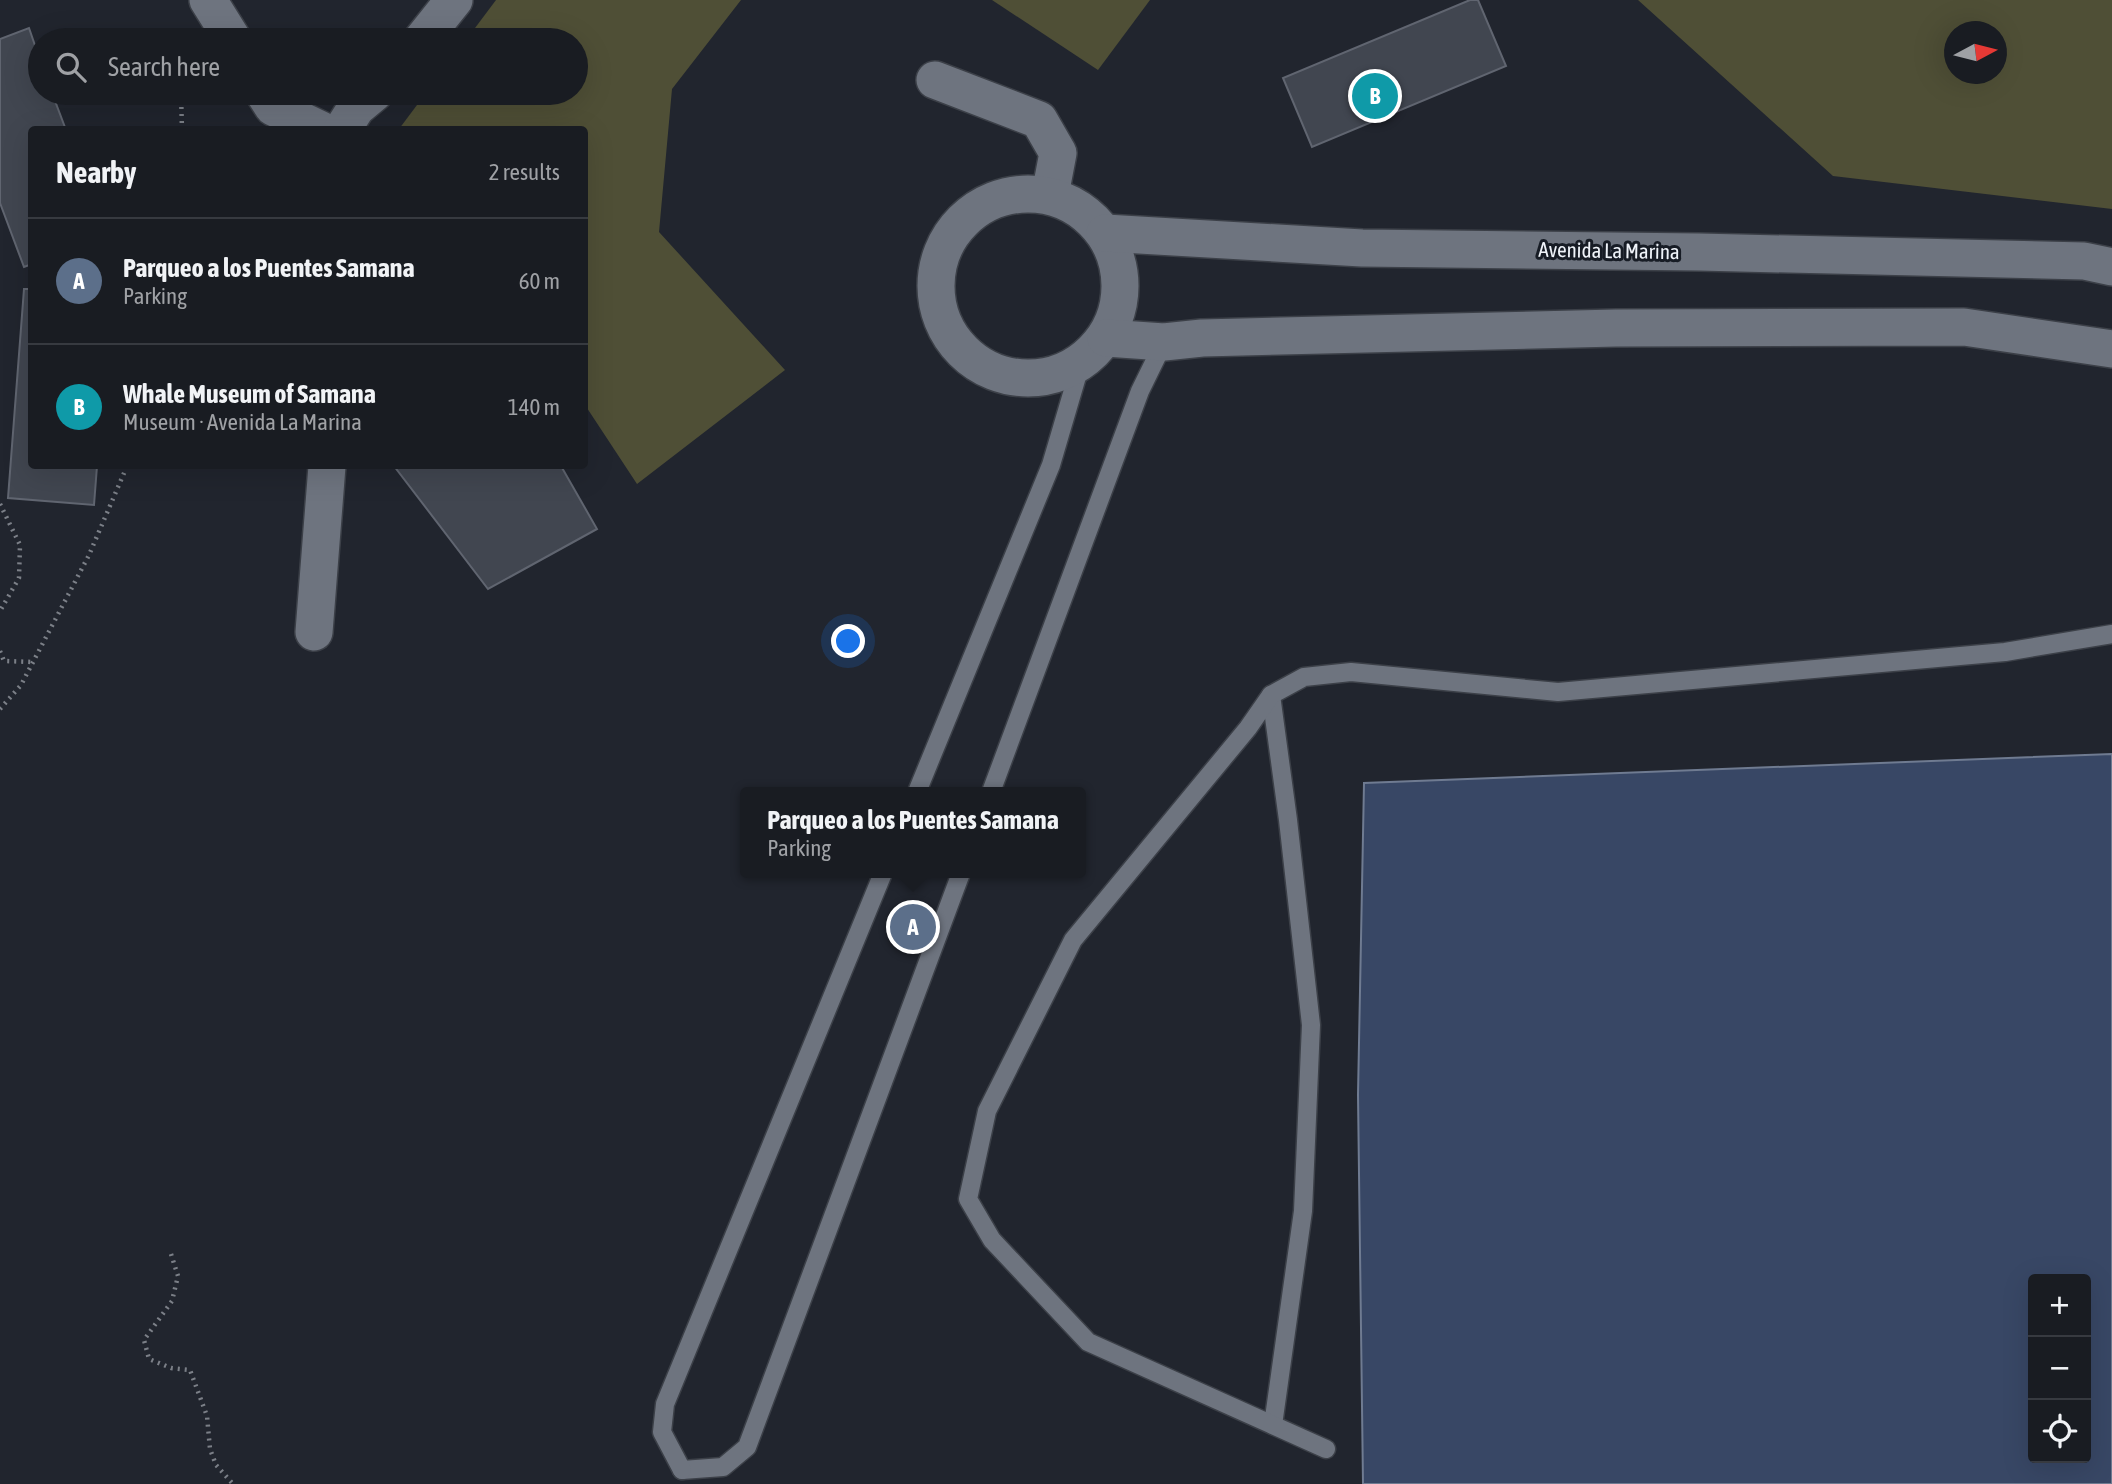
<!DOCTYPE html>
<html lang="en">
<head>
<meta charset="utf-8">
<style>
	body { margin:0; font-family:"Asap Condensed",sans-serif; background:#22252a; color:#f1f3f6 }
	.controls { position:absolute; right:21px; bottom:21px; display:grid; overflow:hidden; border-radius:7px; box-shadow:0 7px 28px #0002 }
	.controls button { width:63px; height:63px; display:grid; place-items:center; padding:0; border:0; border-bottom:2px solid #373a40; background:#191c22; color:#f1f3f6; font:35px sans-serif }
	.compass { position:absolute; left:1944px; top:21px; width:63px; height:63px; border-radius:50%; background:#191c22; box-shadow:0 7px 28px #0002; rotate:83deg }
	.you { position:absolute; left:849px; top:642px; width:24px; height:24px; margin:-18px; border:5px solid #fff; border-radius:50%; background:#1a73e8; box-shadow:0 0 0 10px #1a73e833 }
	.badge { display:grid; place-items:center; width:46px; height:46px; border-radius:50%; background:#0f766e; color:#fff; font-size:23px; font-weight:700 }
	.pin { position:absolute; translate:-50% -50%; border:4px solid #fff; box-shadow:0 2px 7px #0006 }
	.popup { position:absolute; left:740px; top:787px; width:346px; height:91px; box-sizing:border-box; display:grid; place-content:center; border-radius:7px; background:#191c22; filter:drop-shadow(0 2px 5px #0005); font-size:23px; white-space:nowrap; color:#9fa1a5 }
	.popup b { font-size:26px; color:#f1f3f6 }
	.popup::after { content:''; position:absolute; left:50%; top:100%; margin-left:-14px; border:14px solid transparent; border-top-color:#191c22 }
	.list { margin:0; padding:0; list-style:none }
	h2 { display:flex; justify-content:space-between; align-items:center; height:91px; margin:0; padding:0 28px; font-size:30px }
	h2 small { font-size:23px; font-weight:400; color:#9fa1a5 }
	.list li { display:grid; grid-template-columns:46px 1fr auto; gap:21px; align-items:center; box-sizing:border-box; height:126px; padding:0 28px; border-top:2px solid #373a40 }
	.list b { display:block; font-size:26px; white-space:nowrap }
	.list p { margin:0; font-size:23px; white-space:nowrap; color:#9fa1a5 }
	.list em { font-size:23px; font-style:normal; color:#9fa1a5 }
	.icon { flex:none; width:38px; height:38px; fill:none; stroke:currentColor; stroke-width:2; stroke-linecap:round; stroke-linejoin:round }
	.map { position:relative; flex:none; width:2112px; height:1484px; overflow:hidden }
	.search { position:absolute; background:#191c22; box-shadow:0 7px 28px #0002; left:28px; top:28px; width:560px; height:77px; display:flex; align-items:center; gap:18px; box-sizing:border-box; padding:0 24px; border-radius:38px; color:#9fa1a5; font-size:26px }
	.panel { position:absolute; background:#191c22; box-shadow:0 7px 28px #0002; left:28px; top:126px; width:560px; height:343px; border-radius:7px }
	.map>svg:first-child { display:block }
</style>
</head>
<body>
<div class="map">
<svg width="2112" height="1484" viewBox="0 0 2112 1484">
	<rect width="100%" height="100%" fill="#21252e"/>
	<!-- green -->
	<g fill="#4f4f36" fill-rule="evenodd">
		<polygon points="496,0 741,0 672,89 659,232 785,370 637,484 585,405 584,130 399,129 426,93 576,93 576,40 466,40"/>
		<polygon points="992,0 1150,0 1098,70"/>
		<path d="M1638,0H2112V209L1833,176ZM1954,32H1996V74H1954Z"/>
	</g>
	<!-- water -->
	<path fill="#384765" stroke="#6f7b91" stroke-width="2" fill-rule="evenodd" d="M2112,754V1484H1363L1358,1095L1364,783ZM2033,1279H2086V1458H2033Z"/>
	<!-- building -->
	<g fill="#414650" stroke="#606570" stroke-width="2">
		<polygon points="1470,0 1478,0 1506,66 1312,147 1283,78"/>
		<polygon points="29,28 40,60 40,93 52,93 66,130 32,130 32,264 24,267 0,203 0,39"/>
		<polygon points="24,289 32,289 32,466 97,466 94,505 8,498"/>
		<polygon points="394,466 561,466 597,529 488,589"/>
	</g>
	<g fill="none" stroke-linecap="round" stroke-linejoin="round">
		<defs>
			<g id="lane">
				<polyline points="1271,695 1288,820 1311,1025 1303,1211 1273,1425"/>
				<polyline points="917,792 1051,465 1081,363"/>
				<polyline points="991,792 1140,391 1164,342"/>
				<polyline points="1326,1449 1088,1342 992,1240 968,1199 987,1111 1073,940 1248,728 1271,695 1304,677 1351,672 1558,692 2005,652 2112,634"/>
				<polyline points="682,1470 723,1467 747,1447 961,873"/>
				<polyline points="682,1470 662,1432 665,1404 883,873"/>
			</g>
			<g id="street">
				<polyline points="208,0 233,40"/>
				<polyline points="422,40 454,0"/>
				<polyline points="935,80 1039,120 1058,153 1050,195"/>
				<polyline points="264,93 273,107 321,130"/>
				<polyline points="342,130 356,108 374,93"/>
				<circle cx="1028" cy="286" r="92"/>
				<polyline points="1105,233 1362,248 1699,252 2084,261 2112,267"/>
				<polyline points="1106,338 1164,342 1202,338 1616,328 1964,327 2112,349"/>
				<polyline points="314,632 327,466"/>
			</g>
		</defs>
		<!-- lane casing -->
		<use href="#lane" stroke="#3c4048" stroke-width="21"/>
		<!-- street casing -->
		<use href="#street" stroke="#3c4048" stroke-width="40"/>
		<!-- path -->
		<g stroke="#7c8088" stroke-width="4.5" stroke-dasharray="2 5" stroke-linecap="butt">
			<polyline points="181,93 182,130"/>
			<polyline points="0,504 20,545 19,578 0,611"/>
			<polyline points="0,651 4,661 32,662"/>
			<polyline points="0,709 21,685 89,555 127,466"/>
			<polyline points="171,1254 178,1276 172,1301 144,1340 149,1359 171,1368 190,1370 207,1416 210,1449 216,1465 233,1484"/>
		</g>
		<!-- lane -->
		<use href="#lane" stroke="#6e747f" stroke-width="18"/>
		<!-- street -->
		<use href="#street" stroke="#6e747f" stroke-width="37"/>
	</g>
	<g text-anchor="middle" stroke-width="6" stroke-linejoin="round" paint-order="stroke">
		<!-- street labels -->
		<g font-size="21" fill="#eff3f9" stroke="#171c25">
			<text transform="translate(1609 251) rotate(1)" y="7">Avenida La Marina</text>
		</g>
	</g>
</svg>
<div class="controls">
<button>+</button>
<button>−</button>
<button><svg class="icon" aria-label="locate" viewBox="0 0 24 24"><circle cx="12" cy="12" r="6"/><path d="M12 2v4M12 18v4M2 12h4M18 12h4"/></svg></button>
</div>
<svg class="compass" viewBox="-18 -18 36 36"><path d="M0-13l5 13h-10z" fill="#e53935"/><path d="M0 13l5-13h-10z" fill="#9fa1a5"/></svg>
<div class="you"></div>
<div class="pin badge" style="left:913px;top:927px;background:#5c6f8a">A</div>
<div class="popup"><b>Parqueo a los Puentes Samana</b>Parking</div>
<div class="pin badge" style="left:1375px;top:96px;background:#0f9aa8">B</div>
<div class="search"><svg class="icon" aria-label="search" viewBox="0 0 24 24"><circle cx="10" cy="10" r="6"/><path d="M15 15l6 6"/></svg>Search here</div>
<section class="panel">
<h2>Nearby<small>2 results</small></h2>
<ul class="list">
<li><span class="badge" style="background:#5c6f8a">A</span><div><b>Parqueo a los Puentes Samana</b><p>Parking</p></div><em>60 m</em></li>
<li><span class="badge" style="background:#0f9aa8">B</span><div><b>Whale Museum of Samana</b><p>Museum · Avenida La Marina</p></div><em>140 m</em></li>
</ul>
</section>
</div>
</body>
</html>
